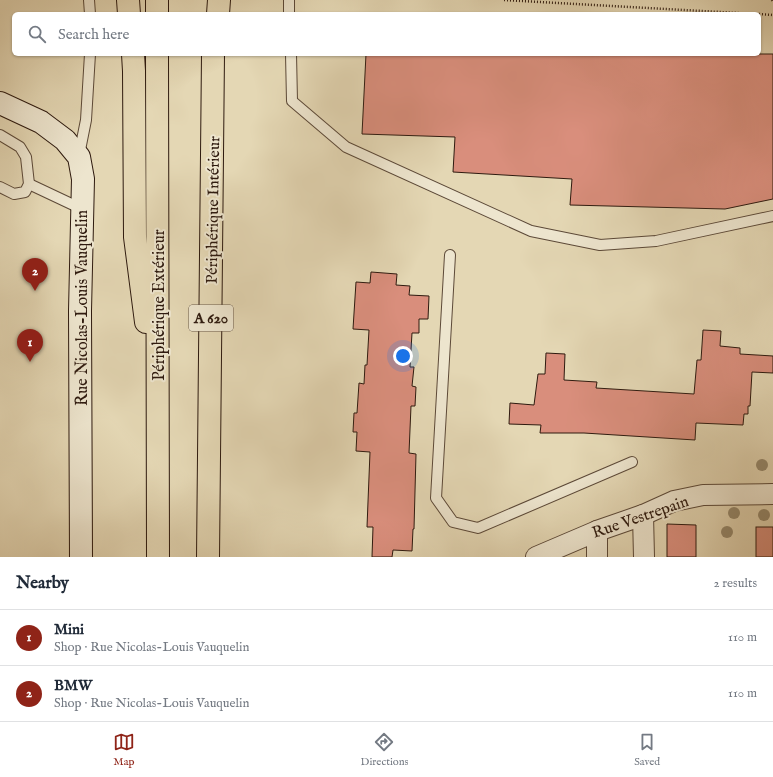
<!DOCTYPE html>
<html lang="en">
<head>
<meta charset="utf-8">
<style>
	body { margin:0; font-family:"IM FELL English",serif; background:#f6f6f7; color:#1f2937 }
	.you { position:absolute; left:403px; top:356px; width:14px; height:14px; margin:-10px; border:3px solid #fff; border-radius:50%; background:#1a73e8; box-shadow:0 0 0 6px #1a73e833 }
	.badge { display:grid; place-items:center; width:26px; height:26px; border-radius:50%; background:#8f2418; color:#fff; font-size:13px; font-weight:700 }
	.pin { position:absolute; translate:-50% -33px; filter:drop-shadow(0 1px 2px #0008) }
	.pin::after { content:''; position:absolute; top:21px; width:14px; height:12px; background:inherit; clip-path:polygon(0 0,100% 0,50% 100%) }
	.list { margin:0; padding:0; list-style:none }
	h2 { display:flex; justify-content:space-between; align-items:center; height:52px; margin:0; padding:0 16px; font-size:17px }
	h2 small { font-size:13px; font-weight:400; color:#747a83 }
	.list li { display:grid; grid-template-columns:26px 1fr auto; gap:12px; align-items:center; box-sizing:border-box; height:56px; padding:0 16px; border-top:1px solid #e0e1e3 }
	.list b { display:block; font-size:15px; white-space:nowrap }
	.list p { margin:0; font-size:13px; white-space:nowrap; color:#747a83 }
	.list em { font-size:13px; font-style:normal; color:#747a83 }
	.icon { flex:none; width:22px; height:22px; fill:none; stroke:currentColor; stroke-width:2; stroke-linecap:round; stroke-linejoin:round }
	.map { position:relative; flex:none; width:773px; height:557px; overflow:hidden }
	.search { position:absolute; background:#fff; box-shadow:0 1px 3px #0004; left:12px; right:12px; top:12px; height:44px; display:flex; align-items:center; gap:10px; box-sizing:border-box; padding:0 14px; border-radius:6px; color:#747a83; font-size:15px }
	.sheet { height:164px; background:#fff }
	nav { display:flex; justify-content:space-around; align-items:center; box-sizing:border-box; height:56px; border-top:1px solid #e0e1e3; background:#fff; font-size:11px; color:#747a83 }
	nav a { display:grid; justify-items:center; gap:2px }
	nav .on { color:#8f2418 }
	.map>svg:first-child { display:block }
</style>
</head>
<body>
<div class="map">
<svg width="773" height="557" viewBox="0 0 773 557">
	<rect width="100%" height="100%" fill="#e4d7b4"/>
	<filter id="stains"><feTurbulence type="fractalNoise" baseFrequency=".005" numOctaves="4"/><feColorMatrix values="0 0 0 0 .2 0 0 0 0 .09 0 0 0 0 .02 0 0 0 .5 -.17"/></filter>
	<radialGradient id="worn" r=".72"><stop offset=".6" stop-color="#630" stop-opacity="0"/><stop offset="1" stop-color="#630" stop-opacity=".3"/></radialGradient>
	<!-- building -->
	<g fill="#d98e7c" stroke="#2e1a0f">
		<polygon points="366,54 773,54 773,199 725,209 570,205 572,179 453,172 455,137 362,134"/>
		<polygon points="371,272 397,274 396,285 410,286 409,295 429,296 428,319 419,319 419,333 412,333 410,367 414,367 412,386 416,387 415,406 411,406 409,453 416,454 414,529 413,529 412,551 393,550 392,557 372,557 373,527 367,527 370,452 356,451 357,432 353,432 354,413 357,413 359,383 364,384 365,365 367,365 369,330 353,329 356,282 370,283"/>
		<polygon points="703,330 721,331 720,346 740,348 740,354 773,356 773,373 752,372 750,406 748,406 748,414 744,414 743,425 696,423 695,440 584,433 540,433 541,425 509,424 510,403 534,405 538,374 545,374 546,353 565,354 564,380 597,382 596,388 694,394 697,360 701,360"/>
		<polygon points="667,524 696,525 696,557 667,557"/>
		<rect x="756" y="527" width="17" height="30"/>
	</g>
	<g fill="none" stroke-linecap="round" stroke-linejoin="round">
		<defs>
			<g id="lane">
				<polyline points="89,0 90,14"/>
				<polyline points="289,0 289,14"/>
				<polyline points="291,54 292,101 346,147 531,231 600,245 656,241 773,216"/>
				<polyline points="0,135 20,147 26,157 29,184 25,192 14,194 0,187"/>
				<polyline points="79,155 86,120 90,54"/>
				<polyline points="29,184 82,209"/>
				<polyline points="450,255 436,498 453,522 478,528 632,462"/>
			</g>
			<g id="street">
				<polyline points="643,515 644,557"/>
				<polyline points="536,557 597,531 643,515 674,501 703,495 773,494"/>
				<polyline points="597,557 597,531"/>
			</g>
			<polyline id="secondary" points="0,103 41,122 65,140 79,157 83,179 80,311 81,557"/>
			<g id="highway">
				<polyline points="128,0 129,14"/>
				<polyline points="157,0 157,14"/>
				<polyline points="218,14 219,0"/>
				<polyline points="133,54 134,71 135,237 146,322"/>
				<polyline points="157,54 158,557"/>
				<polyline points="208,557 213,54"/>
			</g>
		</defs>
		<!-- lane casing -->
		<use href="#lane" stroke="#5c4938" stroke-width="12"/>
		<!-- street casing -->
		<use href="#street" stroke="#5c4938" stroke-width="22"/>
		<!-- secondary casing -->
		<use href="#secondary" stroke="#2e1a0f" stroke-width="24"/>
		<!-- highway casing -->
		<use href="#highway" stroke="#2e1a0f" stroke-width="24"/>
		<!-- path -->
		<g stroke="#2e1a0f" stroke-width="2.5" stroke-dasharray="1 2" stroke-linecap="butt">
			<polyline points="504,0 756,14"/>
			<polyline points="772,0 773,2"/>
			<polyline points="759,14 773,15"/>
		</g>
		<!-- lane -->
		<use href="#lane" stroke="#ede5ce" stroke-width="10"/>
		<!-- street -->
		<use href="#street" stroke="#ede5ce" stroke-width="20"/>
		<!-- secondary -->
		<use href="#secondary" stroke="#ede5ce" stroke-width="22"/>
		<!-- highway -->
		<use href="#highway" stroke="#e4d7b4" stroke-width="22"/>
	</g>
	<!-- trees -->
	<g fill="#968a6e">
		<circle cx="762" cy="465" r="6"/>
		<circle cx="734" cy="513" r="6"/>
		<circle cx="764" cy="515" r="6"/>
		<circle cx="727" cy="532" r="6"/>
	</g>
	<g text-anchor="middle" stroke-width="4" stroke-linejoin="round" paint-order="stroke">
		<!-- shield labels -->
		<rect fill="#ede5ce" stroke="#675748" stroke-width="1" x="189" y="305" width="44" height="26" rx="3"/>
		<g font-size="15" font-weight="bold" fill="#2e1a0f">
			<text x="211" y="323">A 620</text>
		</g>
		<!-- street labels -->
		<g font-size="16" fill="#2e1a0f" stroke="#ede5ce">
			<text transform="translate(212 210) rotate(-89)" y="6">Périphérique Intérieur</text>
			<text transform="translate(158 305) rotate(-90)" y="6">Périphérique Extérieur</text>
			<text transform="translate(81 308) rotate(-90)" y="6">Rue Nicolas-Louis Vauquelin</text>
			<text transform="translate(640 516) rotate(-19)" y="6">Rue Vestrepain</text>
		</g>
	</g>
	<rect width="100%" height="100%" filter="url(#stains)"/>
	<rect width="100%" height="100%" fill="url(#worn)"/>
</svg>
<div class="you"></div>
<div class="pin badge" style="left:30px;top:362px">1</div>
<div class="pin badge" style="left:35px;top:291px">2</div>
<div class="search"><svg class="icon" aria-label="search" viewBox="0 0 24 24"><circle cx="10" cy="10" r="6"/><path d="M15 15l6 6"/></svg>Search here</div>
</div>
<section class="sheet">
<h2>Nearby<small>2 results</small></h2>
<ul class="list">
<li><span class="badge">1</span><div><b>Mini</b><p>Shop · Rue Nicolas-Louis Vauquelin</p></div><em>110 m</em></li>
<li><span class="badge">2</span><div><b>BMW</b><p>Shop · Rue Nicolas-Louis Vauquelin</p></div><em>110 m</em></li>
</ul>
</section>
<nav>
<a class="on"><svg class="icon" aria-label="map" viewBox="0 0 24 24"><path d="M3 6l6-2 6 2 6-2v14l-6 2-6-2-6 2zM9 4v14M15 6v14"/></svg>Map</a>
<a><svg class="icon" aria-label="directions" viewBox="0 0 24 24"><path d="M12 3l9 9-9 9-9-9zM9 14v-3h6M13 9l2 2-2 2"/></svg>Directions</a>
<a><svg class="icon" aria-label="saved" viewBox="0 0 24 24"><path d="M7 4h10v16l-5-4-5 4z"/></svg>Saved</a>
</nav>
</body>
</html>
